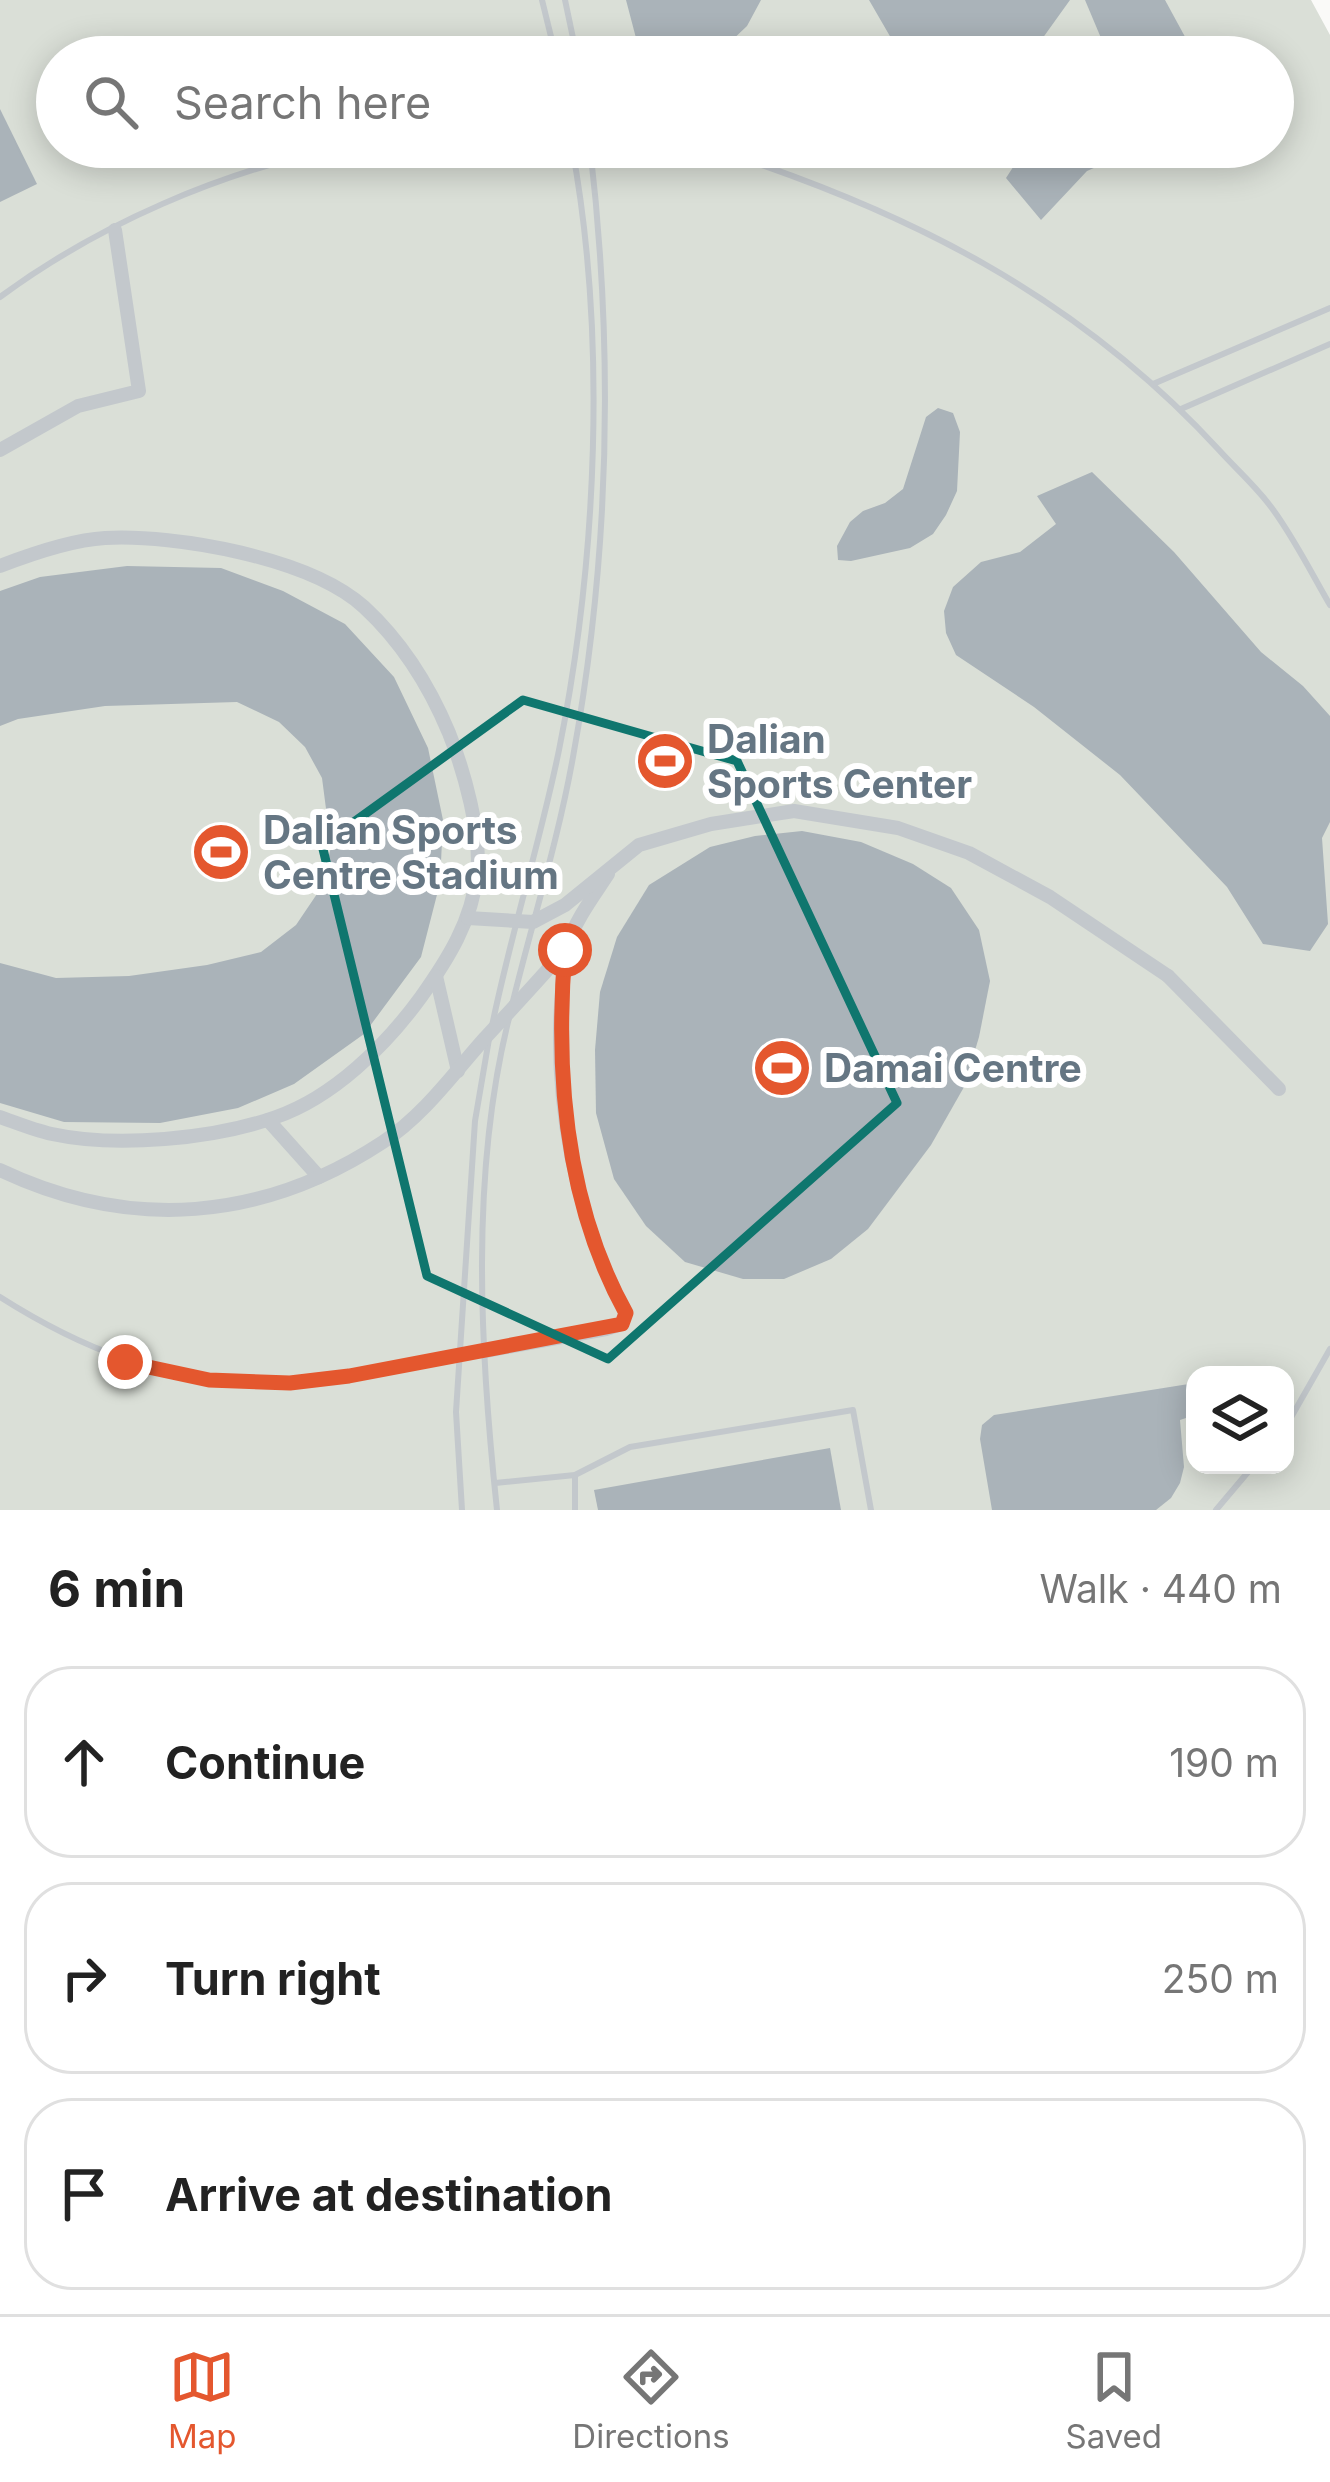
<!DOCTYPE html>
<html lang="en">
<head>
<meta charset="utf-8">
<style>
	body { margin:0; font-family:Inter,sans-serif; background:#f2f2f2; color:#222 }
	.controls { position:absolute; right:36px; bottom:36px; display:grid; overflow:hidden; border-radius:24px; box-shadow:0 6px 30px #0003 }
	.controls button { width:108px; height:108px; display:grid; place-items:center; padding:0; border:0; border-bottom:3px solid #e0e0e0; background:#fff; color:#222; font:60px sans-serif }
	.stop { position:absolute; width:36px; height:36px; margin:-27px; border:9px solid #e4572e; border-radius:50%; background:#fff }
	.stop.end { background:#e4572e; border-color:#fff; box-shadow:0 3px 12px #0008 }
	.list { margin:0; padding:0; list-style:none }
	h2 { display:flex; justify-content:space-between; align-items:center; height:156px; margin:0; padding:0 48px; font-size:51px }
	h2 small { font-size:39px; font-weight:400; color:#767676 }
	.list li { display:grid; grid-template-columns:78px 1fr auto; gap:36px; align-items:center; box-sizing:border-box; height:192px; margin:0 24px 24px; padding:0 24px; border:3px solid #e0e0e0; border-radius:48px }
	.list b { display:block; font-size:45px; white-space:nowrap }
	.list em { font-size:39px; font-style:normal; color:#767676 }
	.icon { flex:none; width:66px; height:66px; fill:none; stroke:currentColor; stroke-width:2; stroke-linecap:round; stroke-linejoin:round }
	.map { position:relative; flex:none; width:1330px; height:1510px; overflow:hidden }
	.search { position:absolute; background:#fff; box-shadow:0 6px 30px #0003; left:36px; right:36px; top:36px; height:132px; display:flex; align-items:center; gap:30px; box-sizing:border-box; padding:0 42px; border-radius:66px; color:#767676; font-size:45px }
	.sheet { height:804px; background:#fff }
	nav { display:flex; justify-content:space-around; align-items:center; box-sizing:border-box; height:168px; border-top:3px solid #e0e0e0; background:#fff; font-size:33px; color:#767676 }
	nav a { display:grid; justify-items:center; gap:6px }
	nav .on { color:#e4572e }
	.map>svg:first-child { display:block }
</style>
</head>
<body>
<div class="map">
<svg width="1330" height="1510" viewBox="0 0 1330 1510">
	<rect width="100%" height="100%" fill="#fafaf8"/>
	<!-- green -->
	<path fill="#dadfd7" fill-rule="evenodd" d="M0,0H1311L1330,35V1510H0ZM57,57H1273V147H57ZM1195,1375H1285V1465H1195Z"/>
	<!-- building -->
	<g fill="#aab3b9">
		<polygon points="626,0 761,0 747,26 727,45 705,50 680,45 682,57 641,57"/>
		<polygon points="869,0 1070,0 1037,46 1053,57 902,57"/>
		<polygon points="1085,0 1165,0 1196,57 1109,57"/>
		<polygon points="0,109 37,184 0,202"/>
		<polygon points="1026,147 1141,147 1087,171 1041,220 1006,178"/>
		<polygon points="938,408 953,413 960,432 957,491 946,515 933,534 910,548 851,561 838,560 837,546 850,522 863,511 885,503 903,489 926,417"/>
		<polygon points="1092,472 1174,552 1261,652 1303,686 1330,716 1330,822 1322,838 1328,924 1310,951 1263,944 1227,887 1120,775 1034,707 956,655 946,633 944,611 953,587 981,562 1020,552 1056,524 1037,496"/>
		<polygon points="127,566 221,568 283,591 345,624 394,677 428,748 443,820 440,883 421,957 364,1034 294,1084 238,1108 160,1123 64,1122 0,1103 0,963 56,978 129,976 207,965 261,952 296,925 321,888 331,847 322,778 305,747 279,722 237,702 105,706 18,719 0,726 0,591 40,577"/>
		<polygon points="802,831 861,842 913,864 951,888 979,930 990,981 979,1037 964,1087 931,1145 868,1229 831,1259 784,1279 743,1279 685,1262 646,1226 614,1179 596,1113 595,1050 600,992 617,937 649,885 710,847 755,836"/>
		<polygon points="1195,1383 1195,1415 1180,1420 1184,1467 1180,1483 1171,1498 1156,1510 992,1510 980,1439 982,1425 994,1415"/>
		<polygon points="830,1448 841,1510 598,1510 594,1490"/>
	</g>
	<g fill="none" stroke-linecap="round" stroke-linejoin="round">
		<!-- lane -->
		<g stroke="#c3c8cc" stroke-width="6">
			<polyline points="542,0 556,57"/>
			<polyline points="565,0 577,57"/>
			<path d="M708,147C906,210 1077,295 1219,450C1237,470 1259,489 1274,511C1295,540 1312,574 1330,605"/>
			<path d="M0,297C99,224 222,171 342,147"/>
			<polyline points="1153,384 1330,308"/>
			<polyline points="1181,409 1330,344"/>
			<path d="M512,1005C532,923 558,841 573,757C610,554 614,352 590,147"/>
			<path d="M492,1026C511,933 540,843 559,750C597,560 607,338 572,147"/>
			<path d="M0,1297C178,1410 289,1388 485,1351"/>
			<polyline points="1285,1428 1330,1349"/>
			<polyline points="575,1475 575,1510"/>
			<polyline points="495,1483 575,1475 630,1447 853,1410 871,1510"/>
			<polyline points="462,1510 456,1412 475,1121 489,1039"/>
			<path d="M497,1510C480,1351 470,1174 509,1018"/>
			<polyline points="1216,1510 1254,1465"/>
		</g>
		<!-- street -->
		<g stroke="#c3c8cc" stroke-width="14">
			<polyline points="0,450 78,406 139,391 115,230"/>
			<path d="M0,566C31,554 71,540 105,538C176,534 310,558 364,607C403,643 429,685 449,733C464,771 482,834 477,874C472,921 448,959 421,997C386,1045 334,1097 276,1117C214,1139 116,1148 52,1134C34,1130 17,1123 0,1117"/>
			<polyline points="436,976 458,1071"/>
			<polyline points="1168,976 1279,1089"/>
			<polyline points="268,1120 319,1177"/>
			<path d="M485,1351L606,1329L621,1324L626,1313C575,1219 553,1097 562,991C563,976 563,960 567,946C576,919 593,897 608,874"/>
		</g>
		<!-- street-bridge -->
		<g stroke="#c3c8cc" stroke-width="14">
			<polyline points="468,918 533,922 565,905 639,845 711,824 794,811 898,828 969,853 1050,897 1168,976"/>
			<path d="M0,1170C131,1232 263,1221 383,1142C424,1115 453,1074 485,1038C512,1009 539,980 565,950"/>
		</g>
	</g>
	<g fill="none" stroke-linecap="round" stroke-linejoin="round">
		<!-- route -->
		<path stroke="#e4572e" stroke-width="15" d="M125,1362L209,1380L290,1383L349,1376L622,1324L626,1313C565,1203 555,1072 565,950"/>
	</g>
	<!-- marked area -->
	<path fill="none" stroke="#0f766e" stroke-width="9" stroke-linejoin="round" d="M523,700L737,761L897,1103L608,1359L427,1276L322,845Z"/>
	<!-- icons -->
	<defs>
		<symbol id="stadium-disc" viewBox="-11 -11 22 22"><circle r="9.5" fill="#e4572e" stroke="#fff"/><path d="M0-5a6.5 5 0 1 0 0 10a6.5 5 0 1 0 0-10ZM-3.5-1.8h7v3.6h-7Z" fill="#fff"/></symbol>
	</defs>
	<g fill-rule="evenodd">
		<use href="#stadium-disc" x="632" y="728" width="66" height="66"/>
		<use href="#stadium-disc" x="188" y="819" width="66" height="66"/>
		<use href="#stadium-disc" x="749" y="1035" width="66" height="66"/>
	</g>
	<g text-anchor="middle" stroke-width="12" stroke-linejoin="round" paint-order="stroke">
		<!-- poi labels -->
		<g font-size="39" font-weight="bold" fill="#657683" stroke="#fff" text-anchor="start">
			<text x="707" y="753">Dalian<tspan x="707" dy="45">Sports Center</tspan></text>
			<text x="263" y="844">Dalian Sports<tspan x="263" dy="45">Centre Stadium</tspan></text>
			<text x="824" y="1082">Damai Centre</text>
		</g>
	</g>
</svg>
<div class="controls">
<button><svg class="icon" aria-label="layers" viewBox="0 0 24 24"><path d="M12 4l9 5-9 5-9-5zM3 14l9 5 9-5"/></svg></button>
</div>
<div class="stop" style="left:565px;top:950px"></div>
<div class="stop end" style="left:125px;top:1362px"></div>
<div class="search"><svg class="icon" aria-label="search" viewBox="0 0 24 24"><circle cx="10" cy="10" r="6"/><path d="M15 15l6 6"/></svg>Search here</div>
</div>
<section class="sheet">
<h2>6 min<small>Walk · 440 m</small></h2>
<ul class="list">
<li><svg class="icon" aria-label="ahead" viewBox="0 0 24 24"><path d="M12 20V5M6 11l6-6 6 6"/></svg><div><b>Continue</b></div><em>190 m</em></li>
<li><svg class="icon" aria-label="right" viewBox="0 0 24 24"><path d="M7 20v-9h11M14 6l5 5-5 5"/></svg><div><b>Turn right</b></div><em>250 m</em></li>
<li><svg class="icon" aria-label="arrive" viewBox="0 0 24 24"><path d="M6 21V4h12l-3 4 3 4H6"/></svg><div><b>Arrive at destination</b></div></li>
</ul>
</section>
<nav>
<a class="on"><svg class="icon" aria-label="map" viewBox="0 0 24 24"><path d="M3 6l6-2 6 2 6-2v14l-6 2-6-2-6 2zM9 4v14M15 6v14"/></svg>Map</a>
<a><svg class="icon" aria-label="directions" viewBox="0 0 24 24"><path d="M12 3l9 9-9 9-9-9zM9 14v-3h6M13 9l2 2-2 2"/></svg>Directions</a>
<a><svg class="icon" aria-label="saved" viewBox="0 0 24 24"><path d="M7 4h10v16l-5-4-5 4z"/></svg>Saved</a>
</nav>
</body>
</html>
